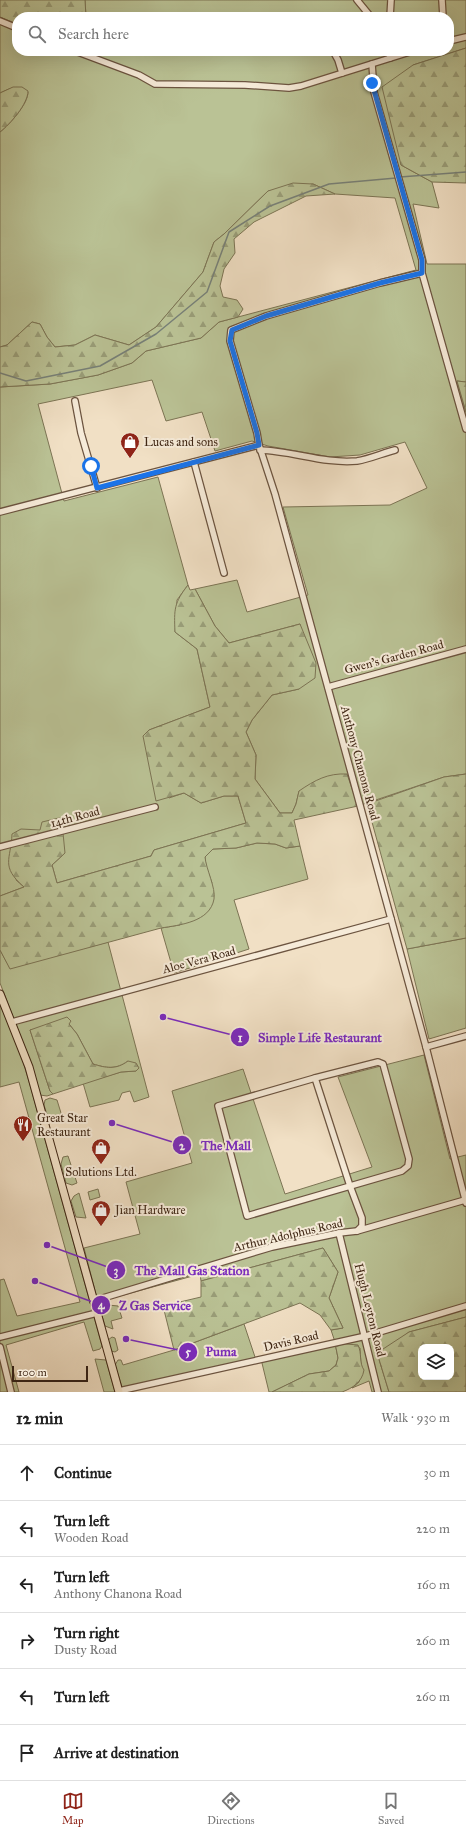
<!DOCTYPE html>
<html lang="en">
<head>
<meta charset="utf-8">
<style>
	body { margin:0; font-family:"IM FELL Great Primer",serif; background:#f2f2f2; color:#222 }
	.controls { position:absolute; right:12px; bottom:12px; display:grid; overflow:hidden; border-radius:8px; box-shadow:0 4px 16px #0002 }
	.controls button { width:36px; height:36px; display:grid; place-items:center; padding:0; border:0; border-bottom:1px solid #e0e0e0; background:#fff; color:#222; font:20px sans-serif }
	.scale { position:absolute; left:12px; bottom:10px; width:76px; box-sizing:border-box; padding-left:4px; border:2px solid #3f2614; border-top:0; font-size:11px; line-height:14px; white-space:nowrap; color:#3f2614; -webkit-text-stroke:3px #f6ebd9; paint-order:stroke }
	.stop { position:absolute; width:12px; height:12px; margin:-9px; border:3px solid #1a73e8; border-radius:50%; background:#fff }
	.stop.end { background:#1a73e8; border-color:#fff; box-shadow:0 1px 4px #0008 }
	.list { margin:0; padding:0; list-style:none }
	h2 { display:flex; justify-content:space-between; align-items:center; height:52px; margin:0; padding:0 16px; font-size:17px }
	h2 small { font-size:13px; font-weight:400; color:#767676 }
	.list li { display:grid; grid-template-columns:26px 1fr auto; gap:12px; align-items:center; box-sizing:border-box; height:56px; padding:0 16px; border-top:1px solid #e0e0e0 }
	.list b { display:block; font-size:15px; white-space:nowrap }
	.list p { margin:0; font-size:13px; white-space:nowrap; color:#767676 }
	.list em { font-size:13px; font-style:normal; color:#767676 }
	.icon { flex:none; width:22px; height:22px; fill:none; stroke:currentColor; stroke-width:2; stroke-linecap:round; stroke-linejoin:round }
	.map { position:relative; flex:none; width:466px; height:1392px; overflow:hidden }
	.search { position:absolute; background:#fff; box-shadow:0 4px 16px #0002; left:12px; right:12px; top:12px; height:44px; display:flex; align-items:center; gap:10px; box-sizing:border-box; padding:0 14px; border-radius:16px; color:#767676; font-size:15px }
	.sheet { height:388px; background:#fff }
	nav { display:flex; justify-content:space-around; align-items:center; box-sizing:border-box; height:56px; border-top:1px solid #e0e0e0; background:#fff; font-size:11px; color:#767676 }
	nav a { display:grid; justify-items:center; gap:2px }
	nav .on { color:#8f2418 }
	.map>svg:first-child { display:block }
</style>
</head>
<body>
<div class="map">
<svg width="466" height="1392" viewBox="0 0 466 1392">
	<defs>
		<pattern id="forest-firs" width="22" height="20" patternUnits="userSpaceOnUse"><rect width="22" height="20" fill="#bac295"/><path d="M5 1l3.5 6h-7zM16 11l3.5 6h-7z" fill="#999d78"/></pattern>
	</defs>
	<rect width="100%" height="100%" fill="#f1e0c5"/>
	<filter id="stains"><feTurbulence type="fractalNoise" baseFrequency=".005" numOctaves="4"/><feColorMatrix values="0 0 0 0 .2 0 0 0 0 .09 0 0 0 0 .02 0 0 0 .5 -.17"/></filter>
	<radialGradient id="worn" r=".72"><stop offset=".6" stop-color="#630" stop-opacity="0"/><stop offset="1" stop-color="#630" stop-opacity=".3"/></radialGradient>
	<!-- green -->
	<g fill="#bac295" stroke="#7c7454">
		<path d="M85,0H466V48L413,65L401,165L432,182L439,208L413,204L427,264H466V382L457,381L466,412V774L444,777L358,806L299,791L296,804L292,813H280L255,779L256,755L246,732L252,720L272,695L299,689L300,624L229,643L215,626L195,589L237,580L247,612L308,595L283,507L390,505L427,488L405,442L360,455L330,457L268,446L252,441L215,451L202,412L166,421L152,380L38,404L64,501L158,477L188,585L177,600L175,632L197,649L210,707L149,730L169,798L184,793L201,803L224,796H238L246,823L154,850L151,856L57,883L52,865L65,853L40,831L16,880L24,887L0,896V387L50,384L98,375L132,363L146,351L201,338L219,322L416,270L395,198L335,194L313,184L268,191L224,234L214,242L203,272L156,327L129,345L95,335L75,345L55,347L47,337L40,324L32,322L7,345L0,347V132C10,124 28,104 28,92C18,84 11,88 0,93V17L17,24V51H449V17H86Z"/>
		<polygon points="257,843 275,844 286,848 300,846 308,879 234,900 249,949 174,973 161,928 180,925 212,883 206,866 205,857 213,849 236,848"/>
		<polygon points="466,938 466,1028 429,1039 407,949"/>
		<path d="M108,942L149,1097L134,1102L130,1091L122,1093L119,1100L90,1107L83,1083L121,1072L136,1071L128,1061C116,1070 106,1068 93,1064L77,1034L69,1024L30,1030L50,1091L53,1094L47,1096L40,1095L27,1053L0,983V950L10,968Z"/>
		<polygon points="0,1004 21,1055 30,1085 102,1346 100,1349 93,1351 84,1322 6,1345 19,1392 0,1392 0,1280 4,1279 17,1316 80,1302 19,1082 0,1087"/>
		<polygon points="424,1055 450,1159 466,1155 466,1317 409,1332 378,1356 389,1392 372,1392 369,1381 352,1388 359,1382 361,1366 360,1348 335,1343 338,1358 336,1365 329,1371 309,1374 272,1392 269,1392 261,1359 335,1342 331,1330 343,1328 329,1298 338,1272 323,1248 201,1281 200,1274 98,1302 84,1248 140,1234 126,1182 192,1163 172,1091 243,1069 285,1194 372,1167 338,1077"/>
		<polygon points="50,1098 57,1100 61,1113 59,1115 48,1118 44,1105 45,1100"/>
		<polygon points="68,1156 77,1183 72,1185 66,1183 61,1164 63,1157"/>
		<polygon points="98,1189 100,1197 90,1200 88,1192"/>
		<polygon points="79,1193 86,1218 76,1217 71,1201 74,1196"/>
		<polygon points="108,1305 118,1306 122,1318 111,1321 113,1329 105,1326 100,1309"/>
		<polygon points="244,1324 256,1360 123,1390 115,1365 118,1360 121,1360 123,1365 174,1350"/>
		<polygon points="112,1337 115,1338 118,1350 115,1352 111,1351 108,1340"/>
		<polygon points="95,1359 106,1360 115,1392 104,1392"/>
	</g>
	<!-- forest -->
	<g fill="url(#forest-firs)" stroke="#7c7454" fill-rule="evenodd">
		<polygon points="0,0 85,0 86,17 17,17 17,24 0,17"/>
		<polygon points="466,48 466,183 432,182 401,165 382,87 413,65"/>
		<path d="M13,87H22L28,91C28,104 10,124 0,132V93Z"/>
		<polygon points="293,183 313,184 335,194 306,196 254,222 234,239 235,253 224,269 220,286 223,297 237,300 243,309 238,317 219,322 201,338 146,351 132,363 98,375 50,384 0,387 0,347 7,345 32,322 40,324 47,337 55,347 75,345 95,335 129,345 156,327 203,272 214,242 224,234 268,191"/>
		<polygon points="457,381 466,382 466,412"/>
		<path d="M188,585L190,590L195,589L215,626L229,643L300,624L316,663L315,678L299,689L272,695L252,720L246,732L256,755L255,779L280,813H292L296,804L299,791C315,780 328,773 347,774L358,806L294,820L300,846L286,848L275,844L257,843L236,848L213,849L205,857C206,869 216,888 214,899C210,922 180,925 161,928L10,969L0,950V896L24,887C0,866 11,860 12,834L21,829L40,830L42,822L59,818L70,821L69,830L63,833L65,853L52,865L57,883L151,856L154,850L246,823L238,796H224L201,803L184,793L156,801L143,736L149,730L210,707L197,649L175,632C174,609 174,603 188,585Z"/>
		<polygon points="466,774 466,938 407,949 367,804 444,777"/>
		<path d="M67,1017L71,1021L69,1024L77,1034L93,1064C106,1068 116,1070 128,1061L136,1063L139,1068L136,1071L121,1072L53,1094L50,1091L30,1030Z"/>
		<polygon points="323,1248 338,1272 329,1298 343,1328 331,1330 320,1315 300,1303 174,1350 163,1306 201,1297 201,1281"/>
		<path d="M466,1317V1392H389L378,1356L380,1351L409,1332ZM421,1347H451V1377H421Z"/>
		<path d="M335,1343L358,1345C362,1353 359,1363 364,1370C362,1382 353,1388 342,1392H272L309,1374L329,1371L336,1365L338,1358Z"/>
	</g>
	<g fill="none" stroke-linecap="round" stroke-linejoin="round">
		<!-- stream -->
		<g stroke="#778078" stroke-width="1.5">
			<polyline points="400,177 466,172"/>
			<polyline points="0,373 26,381 100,366 156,334 207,292 229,232 270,206 329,184 396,178"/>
		</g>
		<defs>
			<g id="minor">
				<polyline points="357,0 371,17"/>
				<polyline points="442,0 443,17"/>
				<polyline points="390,17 391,0"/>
				<polyline points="0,21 17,28"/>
				<polyline points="449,41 466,37"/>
				<polyline points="75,51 139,75 155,84 245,85 289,88 301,86 413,51"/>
				<polyline points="333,51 338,60 342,73"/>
				<polyline points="390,51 390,58"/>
				<polyline points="372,64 374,92 422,260 422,273 466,429"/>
				<polyline points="422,273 380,283 266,316 231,330 230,341 257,433 259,445 275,494 426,1047 466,1203"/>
				<polyline points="75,401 81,433 97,488"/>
				<path d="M260,450C293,451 324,464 357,461C370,459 383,453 395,450"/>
				<polyline points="194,462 224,573"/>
				<polyline points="0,512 259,445"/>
				<polyline points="328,687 466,649"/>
				<polyline points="0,847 155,807"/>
				<polyline points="12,1022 391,919"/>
				<polyline points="426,1047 466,1036"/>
				<polygon points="378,1062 383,1064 409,1159 408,1166 402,1171 247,1216 218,1106 315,1078"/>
				<polyline points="315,1078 350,1186 362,1218 362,1226 357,1231"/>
				<polyline points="339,1233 378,1392"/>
				<polyline points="93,1301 272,1247 339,1233 357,1231 465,1200"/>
				<polyline points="0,1337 97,1313"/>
				<polyline points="0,1347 11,1392"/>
				<polyline points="119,1391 366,1336 466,1306"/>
			</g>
			<polyline id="major" points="0,994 29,1067 119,1392"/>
		</defs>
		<!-- minor casing -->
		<use href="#minor" stroke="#6c5440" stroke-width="8"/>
		<!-- major casing -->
		<use href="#major" stroke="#3f2614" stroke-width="9"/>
		<!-- minor -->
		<use href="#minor" stroke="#f6ebd9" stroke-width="5.5"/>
		<!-- major -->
		<use href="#major" stroke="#f1e0c5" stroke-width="7"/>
	</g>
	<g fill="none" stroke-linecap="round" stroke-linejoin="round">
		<!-- route -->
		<polyline stroke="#1a73e8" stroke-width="5" points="91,466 97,488 259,445 257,433 230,341 232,330 266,316 380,283 422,273 422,260 372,83"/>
	</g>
	<!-- icons -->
	<defs>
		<symbol id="shop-pin" viewBox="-11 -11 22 30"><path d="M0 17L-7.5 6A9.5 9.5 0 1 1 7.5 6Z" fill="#8f2418" stroke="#f6ebd9"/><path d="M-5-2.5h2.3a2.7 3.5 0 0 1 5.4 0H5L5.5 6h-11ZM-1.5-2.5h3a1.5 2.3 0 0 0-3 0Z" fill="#fff"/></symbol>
		<symbol id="restaurant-pin" viewBox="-11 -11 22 30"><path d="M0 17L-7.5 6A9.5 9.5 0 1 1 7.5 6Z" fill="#8f2418" stroke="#f6ebd9"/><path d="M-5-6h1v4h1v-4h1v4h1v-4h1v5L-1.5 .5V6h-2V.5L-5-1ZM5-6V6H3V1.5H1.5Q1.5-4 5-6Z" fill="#fff"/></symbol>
	</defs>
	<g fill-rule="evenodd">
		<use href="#shop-pin" x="119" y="431" width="22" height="30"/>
		<use href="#restaurant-pin" x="12" y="1114" width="22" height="30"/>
		<use href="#shop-pin" x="90" y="1137" width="22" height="30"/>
		<use href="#shop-pin" x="90" y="1199" width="22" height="30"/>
	</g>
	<g text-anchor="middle" stroke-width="4" stroke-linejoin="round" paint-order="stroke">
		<!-- poi labels -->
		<g font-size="12" fill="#3f2614" stroke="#f6ebd9" text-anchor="start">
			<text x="144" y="446">Lucas and sons</text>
			<text x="37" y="1122">Great Star<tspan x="37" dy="14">Restaurant</tspan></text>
			<text x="101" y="1176" text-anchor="middle">Solutions Ltd.</text>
			<text x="115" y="1214">Jian Hardware</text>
		</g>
		<!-- street labels -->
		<g font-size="12" fill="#3f2614" stroke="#f6ebd9">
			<text transform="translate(394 657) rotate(-15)" y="4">Gwen's Garden Road</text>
			<text transform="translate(360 763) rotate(75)" y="4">Anthony Chanona Road</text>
			<text transform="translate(75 817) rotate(-15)" y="4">14th Road</text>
			<text transform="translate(199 960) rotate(-15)" y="4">Aloe Vera Road</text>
			<text transform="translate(288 1235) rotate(-13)" y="4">Arthur Adolphus Road</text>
			<text transform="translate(370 1310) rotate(76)" y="4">Hugh Leyton Road</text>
			<text transform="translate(291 1341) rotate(-13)" y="4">Davis Road</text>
		</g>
	</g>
	<!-- callouts -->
	<path fill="none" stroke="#7b2cbf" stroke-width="1.5" d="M163 1017L240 1037M112 1123L182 1145M47 1245L116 1270M35 1281L101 1305M126 1339L188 1352"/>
	<g fill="#7b2cbf" stroke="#f6ebd9" stroke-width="1.5">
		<circle cx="163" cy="1017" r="4"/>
		<circle cx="112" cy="1123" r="4"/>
		<circle cx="47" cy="1245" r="4"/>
		<circle cx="35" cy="1281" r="4"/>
		<circle cx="126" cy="1339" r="4"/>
		<circle cx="240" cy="1037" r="10"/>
		<circle cx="182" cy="1145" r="10"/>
		<circle cx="116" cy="1270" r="10"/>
		<circle cx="101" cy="1305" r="10"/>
		<circle cx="188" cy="1352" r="10"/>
	</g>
	<g font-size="12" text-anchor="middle" font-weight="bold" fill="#fff">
		<text x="240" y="1042">1</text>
		<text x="182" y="1150">2</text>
		<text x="116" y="1275">3</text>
		<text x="101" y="1309">4</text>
		<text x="188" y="1356">5</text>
	</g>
	<g font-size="13" text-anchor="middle" font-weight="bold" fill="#7b2cbf" stroke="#f6ebd9" stroke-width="4" stroke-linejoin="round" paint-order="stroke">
		<text x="320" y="1042">Simple Life Restaurant</text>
		<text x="226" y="1150">The Mall</text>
		<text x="192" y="1275">The Mall Gas Station</text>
		<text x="155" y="1310">Z Gas Service</text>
		<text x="221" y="1356">Puma</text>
	</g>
	<rect width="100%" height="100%" filter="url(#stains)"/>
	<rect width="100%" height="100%" fill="url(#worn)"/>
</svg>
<div class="controls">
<button><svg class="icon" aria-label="layers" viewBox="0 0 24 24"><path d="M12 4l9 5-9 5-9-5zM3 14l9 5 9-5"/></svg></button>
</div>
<div class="scale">100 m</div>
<div class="stop" style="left:91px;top:466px"></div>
<div class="stop end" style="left:372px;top:83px"></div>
<div class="search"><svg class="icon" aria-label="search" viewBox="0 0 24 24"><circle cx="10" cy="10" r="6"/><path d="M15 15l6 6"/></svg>Search here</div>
</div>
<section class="sheet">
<h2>12 min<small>Walk · 930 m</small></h2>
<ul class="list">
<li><svg class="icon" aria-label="ahead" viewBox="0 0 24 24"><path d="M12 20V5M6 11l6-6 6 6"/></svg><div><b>Continue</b></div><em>30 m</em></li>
<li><svg class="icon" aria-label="left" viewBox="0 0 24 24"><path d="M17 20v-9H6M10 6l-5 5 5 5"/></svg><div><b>Turn left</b><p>Wooden Road</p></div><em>220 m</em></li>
<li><svg class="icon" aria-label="left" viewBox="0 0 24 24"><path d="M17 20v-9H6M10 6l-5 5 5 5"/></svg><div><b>Turn left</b><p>Anthony Chanona Road</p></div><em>160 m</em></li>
<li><svg class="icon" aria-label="right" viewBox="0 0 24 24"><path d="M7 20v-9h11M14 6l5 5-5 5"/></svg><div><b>Turn right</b><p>Dusty Road</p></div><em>260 m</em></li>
<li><svg class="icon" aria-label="left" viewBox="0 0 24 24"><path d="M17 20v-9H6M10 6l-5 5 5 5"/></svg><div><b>Turn left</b></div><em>260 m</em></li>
<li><svg class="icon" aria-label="arrive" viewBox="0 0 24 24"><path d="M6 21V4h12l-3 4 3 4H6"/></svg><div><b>Arrive at destination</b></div></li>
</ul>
</section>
<nav>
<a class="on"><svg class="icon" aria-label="map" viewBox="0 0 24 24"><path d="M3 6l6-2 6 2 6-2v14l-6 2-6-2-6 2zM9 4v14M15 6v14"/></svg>Map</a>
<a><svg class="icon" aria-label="directions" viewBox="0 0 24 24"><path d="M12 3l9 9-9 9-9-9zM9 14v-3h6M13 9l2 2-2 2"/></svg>Directions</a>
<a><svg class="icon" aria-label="saved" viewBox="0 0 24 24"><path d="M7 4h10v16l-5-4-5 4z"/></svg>Saved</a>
</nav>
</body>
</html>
